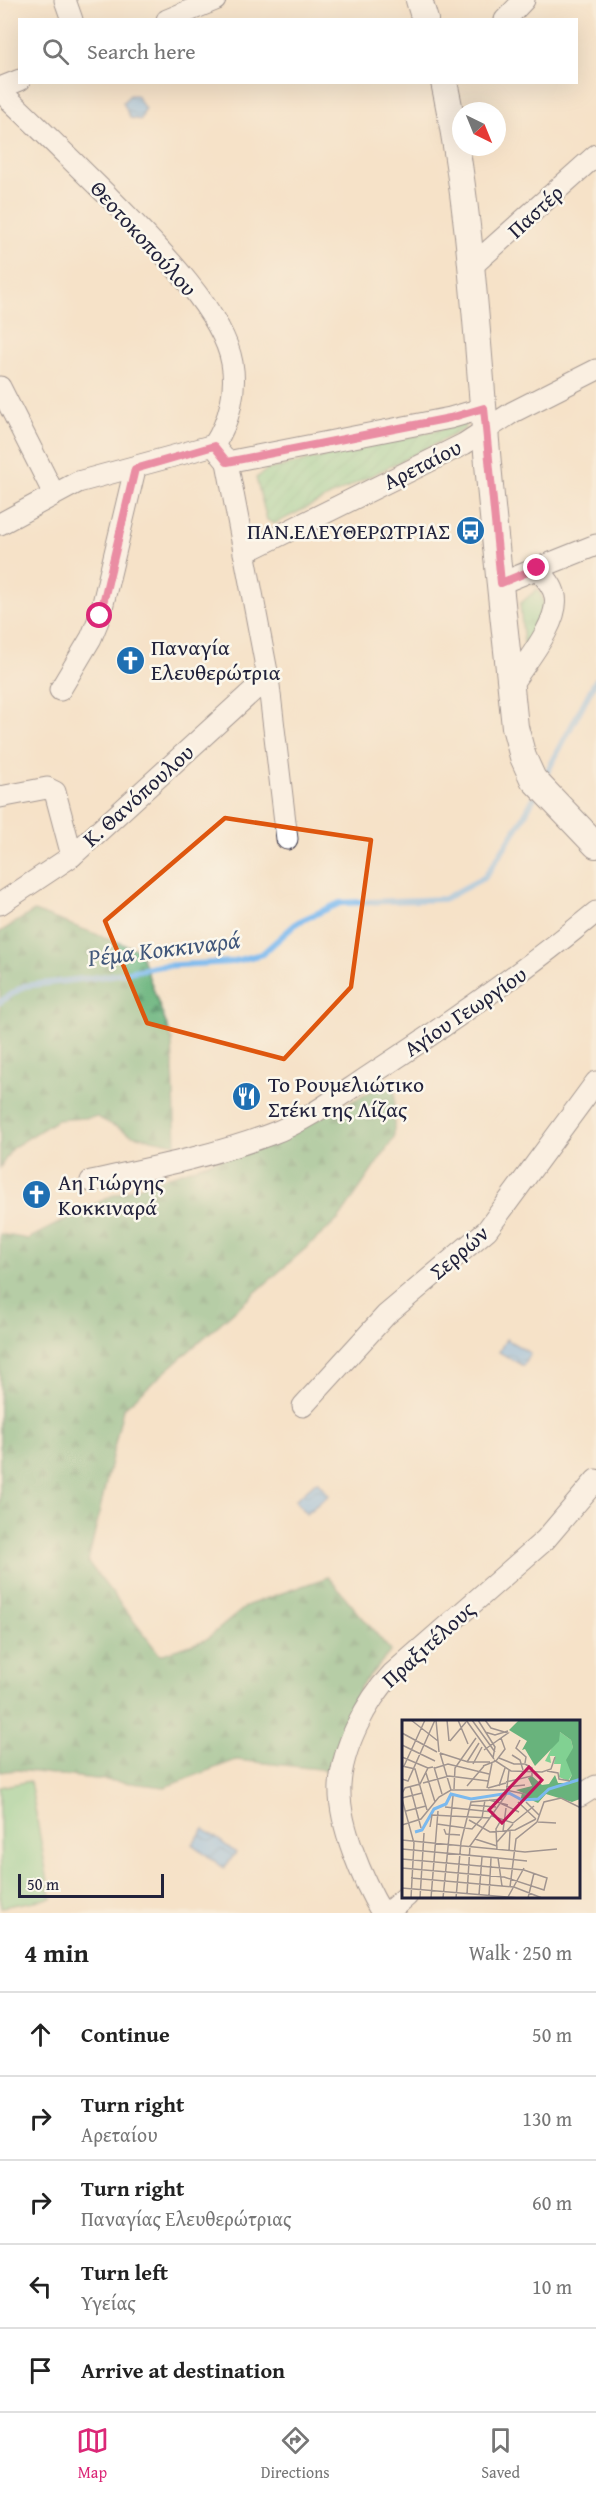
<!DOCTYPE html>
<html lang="en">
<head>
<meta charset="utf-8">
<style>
	body { margin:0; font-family:"Gentium Book Plus",serif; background:#f2f2f2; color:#222 }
	.compass { position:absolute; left:452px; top:102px; width:54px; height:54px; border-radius:50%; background:#fff; box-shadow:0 6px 24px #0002; rotate:137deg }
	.scale { position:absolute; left:18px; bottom:15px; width:146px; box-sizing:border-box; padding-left:6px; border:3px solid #22223b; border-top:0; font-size:16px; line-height:21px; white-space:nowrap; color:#22223b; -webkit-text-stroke:4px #fbf7ec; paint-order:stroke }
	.stop { position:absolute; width:18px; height:18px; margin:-14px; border:4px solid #db2777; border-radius:50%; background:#fff }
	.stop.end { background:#db2777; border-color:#fff; box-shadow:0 2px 6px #0008 }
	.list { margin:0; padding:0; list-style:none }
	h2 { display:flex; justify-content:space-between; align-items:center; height:78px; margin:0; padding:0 24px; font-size:26px }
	h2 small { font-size:20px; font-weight:400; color:#767676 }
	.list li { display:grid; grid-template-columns:39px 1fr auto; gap:18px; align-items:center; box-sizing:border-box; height:84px; padding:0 24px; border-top:2px solid #e0e0e0 }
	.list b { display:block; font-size:22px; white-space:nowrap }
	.list p { margin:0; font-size:20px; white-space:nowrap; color:#767676 }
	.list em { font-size:20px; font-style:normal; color:#767676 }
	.icon { flex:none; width:33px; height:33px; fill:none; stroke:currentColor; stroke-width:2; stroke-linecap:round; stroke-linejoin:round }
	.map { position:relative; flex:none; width:596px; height:1913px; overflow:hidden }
	.search { position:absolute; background:#fff; box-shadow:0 6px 24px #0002; left:18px; right:18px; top:18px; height:66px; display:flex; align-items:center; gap:15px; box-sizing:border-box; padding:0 21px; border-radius:0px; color:#767676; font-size:22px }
	.sheet { height:498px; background:#fff }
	nav { display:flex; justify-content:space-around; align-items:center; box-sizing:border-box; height:84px; border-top:2px solid #e0e0e0; background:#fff; font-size:16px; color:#767676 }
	nav a { display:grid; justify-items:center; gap:3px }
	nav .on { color:#db2777 }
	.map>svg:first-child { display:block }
</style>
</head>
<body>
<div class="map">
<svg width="596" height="1913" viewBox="0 0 596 1913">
	<defs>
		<pattern id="grass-tufts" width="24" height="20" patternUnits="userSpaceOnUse" patternTransform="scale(1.5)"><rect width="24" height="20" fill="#81d192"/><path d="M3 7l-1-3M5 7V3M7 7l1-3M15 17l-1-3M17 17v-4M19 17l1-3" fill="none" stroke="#6fb37f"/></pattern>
		<pattern id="forest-firs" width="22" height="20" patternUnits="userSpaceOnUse" patternTransform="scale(1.5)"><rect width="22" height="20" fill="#68b37c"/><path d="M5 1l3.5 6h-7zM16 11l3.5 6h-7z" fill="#559167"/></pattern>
		<pattern id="garden-furrows" width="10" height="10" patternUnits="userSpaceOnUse" patternTransform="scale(1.5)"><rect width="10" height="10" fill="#81d192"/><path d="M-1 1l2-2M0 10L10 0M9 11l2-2" fill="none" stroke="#6fb37f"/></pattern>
		<pattern id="water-waves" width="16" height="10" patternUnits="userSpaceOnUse" patternTransform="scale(1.5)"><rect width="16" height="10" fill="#7bb9ee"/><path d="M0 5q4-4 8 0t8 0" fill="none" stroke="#6496c2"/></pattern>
	</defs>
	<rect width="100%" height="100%" fill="#fbf7ec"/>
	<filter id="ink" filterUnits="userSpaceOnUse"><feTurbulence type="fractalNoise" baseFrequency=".0167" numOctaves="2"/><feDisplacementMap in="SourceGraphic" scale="12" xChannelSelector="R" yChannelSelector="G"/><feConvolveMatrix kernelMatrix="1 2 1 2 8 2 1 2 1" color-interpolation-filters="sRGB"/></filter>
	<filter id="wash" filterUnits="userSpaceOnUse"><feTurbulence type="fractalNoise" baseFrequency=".008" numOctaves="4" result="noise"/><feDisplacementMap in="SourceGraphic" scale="24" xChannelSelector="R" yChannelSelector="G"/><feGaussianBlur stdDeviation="1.35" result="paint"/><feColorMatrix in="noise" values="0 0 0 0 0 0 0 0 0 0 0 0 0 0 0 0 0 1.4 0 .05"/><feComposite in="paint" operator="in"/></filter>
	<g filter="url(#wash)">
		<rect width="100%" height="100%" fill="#f5e2c8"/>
		<!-- grass -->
		<path fill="url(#grass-tufts)" stroke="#527a66" stroke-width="1.5" d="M537,589C553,609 536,625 524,645L520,604Z"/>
		<!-- forest -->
		<g fill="url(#forest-firs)" stroke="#456a5c" stroke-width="1.5">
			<polygon points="34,911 139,950 172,1040 176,1144 132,1135 97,1117 57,1120 12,1148 0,1168 0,932"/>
			<polygon points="395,1079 394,1138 339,1219 123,1409 88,1562 160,1655 205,1640 248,1605 328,1577 391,1651 360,1687 327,1770 236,1760 165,1787 17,1770 0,1772 0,1234 28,1239 111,1196 281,1138"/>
		</g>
		<!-- garden -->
		<polygon fill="url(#garden-furrows)" stroke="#527a66" stroke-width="1.5" points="464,424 465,429 274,524 267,520 256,478 267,470"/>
		<!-- pitch -->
		<polygon fill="#81d192" stroke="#527a66" stroke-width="1.5" points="30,1781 51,1898 1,1907 0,1787"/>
		<!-- water -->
		<g fill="url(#water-waves)" stroke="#4e6e94" stroke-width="1.5">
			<polygon points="130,95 136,95 145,109 141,120 130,118 123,102"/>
			<polygon points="506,1339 530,1353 523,1366 499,1352"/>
			<polygon points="317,1481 329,1495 306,1514 295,1500"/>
			<polygon points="204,1829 236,1853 224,1868 192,1844"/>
		</g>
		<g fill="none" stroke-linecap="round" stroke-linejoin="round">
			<!-- stream -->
			<g stroke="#7bb9ee" stroke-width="6">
				<polyline points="543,780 596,680"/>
				<polyline points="0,1002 24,986 107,976 160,966 231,962 262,954 298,922 340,903 444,899 485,877 522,820 537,792"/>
			</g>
		</g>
	</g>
	<g filter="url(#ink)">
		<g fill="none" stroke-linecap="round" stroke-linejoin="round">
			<defs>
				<g id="minor">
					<polyline points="65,0 72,20"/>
					<polyline points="167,20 215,0"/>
					<polyline points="505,20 524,0"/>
					<polyline points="0,88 20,80"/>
					<path d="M0,91C37,125 72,161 108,196C146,235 223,309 232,363C237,391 229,422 214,445"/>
					<polyline points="472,266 596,155"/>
					<polyline points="0,387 54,494"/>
					<polyline points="218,451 227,462 450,418 484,408"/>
					<polyline points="227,462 268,677 287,839"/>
					<polyline points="0,524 78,482 214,445"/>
					<polyline points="244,553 464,444 513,412 596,370"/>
					<polyline points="501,583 596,545"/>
					<path d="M511,685C525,663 560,622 555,596C553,585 544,576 537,568"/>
					<polyline points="60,690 91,638 100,616 135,469"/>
					<polyline points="0,797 47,788 55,792 72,856"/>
					<polyline points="0,904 72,856 268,677"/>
					<path d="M91,1181C151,1168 213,1156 271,1134C307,1121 340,1095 372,1074C450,1023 525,971 596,912"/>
					<polyline points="303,1406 386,1315 487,1230 596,1082"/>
					<polyline points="580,1796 596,1786"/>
					<path d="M382,1913C363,1881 338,1824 340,1786C342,1748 366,1701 392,1674L545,1540L596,1480"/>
					<polyline points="387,1913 407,1896"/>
				</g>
				<g id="tertiary">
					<polyline points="419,0 425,20"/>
					<path d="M444,82C469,197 475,313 485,429C493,529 505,628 515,727L523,757L533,779L596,845"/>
				</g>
			</defs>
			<!-- minor casing -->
			<use href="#minor" stroke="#423f50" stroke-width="23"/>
			<!-- tertiary casing -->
			<use href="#tertiary" stroke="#423f50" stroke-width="28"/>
			<!-- minor -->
			<use href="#minor" stroke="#fff" stroke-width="21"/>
			<!-- tertiary -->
			<use href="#tertiary" stroke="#fff" stroke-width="26"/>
		</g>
	</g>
	<g fill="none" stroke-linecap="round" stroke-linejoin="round" filter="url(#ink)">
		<!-- route -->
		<polyline stroke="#db2777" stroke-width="8" points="100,616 135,469 214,446 227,462 450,418 484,408 501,583 537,568"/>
	</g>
	<!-- marked area -->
	<path d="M0 0H596V1913H0ZM225,818L371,840L351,987L284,1059L147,1023L105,921Z" fill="#f5e2c8" fill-opacity=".55" fill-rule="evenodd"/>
	<path fill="none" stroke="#de560e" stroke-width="4.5" stroke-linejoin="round" d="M225,818L371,840L351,987L284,1059L147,1023L105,921Z"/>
	<!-- icons -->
	<defs>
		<symbol id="bus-disc" viewBox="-11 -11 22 22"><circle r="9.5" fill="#1f6fb2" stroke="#fbf7ec"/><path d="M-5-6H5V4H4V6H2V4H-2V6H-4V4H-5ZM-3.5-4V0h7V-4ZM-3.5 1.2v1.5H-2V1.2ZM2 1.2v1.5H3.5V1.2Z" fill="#fff"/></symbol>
		<symbol id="church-disc" viewBox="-11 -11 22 22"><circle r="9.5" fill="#1f6fb2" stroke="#fbf7ec"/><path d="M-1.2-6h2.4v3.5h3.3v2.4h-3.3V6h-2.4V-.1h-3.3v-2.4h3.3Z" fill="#fff"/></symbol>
		<symbol id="restaurant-disc" viewBox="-11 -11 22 22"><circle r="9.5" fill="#1f6fb2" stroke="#fbf7ec"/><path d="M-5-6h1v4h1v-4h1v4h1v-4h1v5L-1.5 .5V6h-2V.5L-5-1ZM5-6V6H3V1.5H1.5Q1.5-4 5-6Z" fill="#fff"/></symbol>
	</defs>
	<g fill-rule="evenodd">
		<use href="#bus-disc" x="454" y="514" width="33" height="33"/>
		<use href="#church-disc" x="114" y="644" width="33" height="33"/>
		<use href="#restaurant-disc" x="230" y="1080" width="33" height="33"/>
		<use href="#church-disc" x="20" y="1178" width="33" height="33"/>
	</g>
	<g text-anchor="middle" stroke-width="5" stroke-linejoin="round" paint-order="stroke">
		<!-- street labels -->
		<g font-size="22" fill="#22223b" stroke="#fbf7ec">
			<text transform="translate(535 211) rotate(-43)" y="8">Παστέρ</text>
			<text transform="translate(144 238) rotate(48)" y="8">Θεοτοκοπούλου</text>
			<text transform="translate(422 464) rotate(-27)" y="8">Αρεταίου</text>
			<text transform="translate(138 795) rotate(-42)" y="8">Κ. Θανόπουλου</text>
			<text transform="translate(465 1011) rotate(-34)" y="8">Αγίου Γεωργίου</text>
			<text transform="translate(459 1252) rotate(-41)" y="8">Σερρών</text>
			<text transform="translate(428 1644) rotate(-42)" y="8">Πραξιτέλους</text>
		</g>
		<!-- poi labels -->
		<g font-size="22" fill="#22223b" stroke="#fbf7ec" text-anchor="start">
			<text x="450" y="539" text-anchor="end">ΠΑΝ.ΕΛΕΥΘΕΡΩΤΡΙΑΣ</text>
			<text x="151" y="655">Παναγία<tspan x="151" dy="25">Ελευθερώτρια</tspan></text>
			<text x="268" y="1092">Το Ρουμελιώτικο<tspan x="268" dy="25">Στέκι της Λίζας</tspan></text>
			<text x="58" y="1190">Αη Γιώργης<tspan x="58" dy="25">Κοκκιναρά</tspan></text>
		</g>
		<!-- water labels -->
		<g font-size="24" font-style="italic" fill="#41577a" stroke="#fbf7ec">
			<text transform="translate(164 949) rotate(-7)" y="8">Ρέμα Κοκκιναρά</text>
		</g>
	</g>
	<!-- overview -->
	<g transform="translate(402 1720)">
		<rect width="178" height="178" fill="#f5e2c8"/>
		<path d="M158,12L169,20L171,28L170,55L166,61L157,57L159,44H152L153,36H148L149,43L143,41Z" fill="#81d192"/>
		<path d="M117,0H178V79L170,82L144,74L136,83L127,79L118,82L120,73L126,75L114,70L130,66L126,58L130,56L140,65L147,64L153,55L156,63H166L170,55L164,40L171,28L169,20L158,12L157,21L133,46L123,29L120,30L125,21L107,10Z" fill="#68b37c"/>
		<path fill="none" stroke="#7bb9ee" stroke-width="3" d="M13,112L20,110L32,89L44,84L49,74L69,79L107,73L120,80L136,79L147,69L179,59"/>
		<path fill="none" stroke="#a19590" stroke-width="1.5" d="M9,0L36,21M34,0L37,32M45,0L47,21M56,0L66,24M64,0L92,39M70,0L93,32M76,0L93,27L91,38M83,12L93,15L106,11M0,13L35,32M118,20L114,28L124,37L123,43M48,21L64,2M0,25L33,41M82,30L106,13L89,8L83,0M38,33L66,42H88M38,33L49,70M110,35L118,40L121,50M0,37L26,48M97,38L112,44H123M92,40L109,51L140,52L149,49L153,37M65,42L77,23M71,44L80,27M0,46L13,49L25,90M2,46L23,0M81,46L94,41L103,29L99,18M32,47L40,74M33,48L46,44L87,54M145,51L156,53L157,59L168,61M24,53L33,82M0,59L6,61L33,0M104,62L130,56V48L123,44M21,63L47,56L86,61M8,66L19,108M65,66L82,46M97,66L103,48M104,67L123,65M85,68L90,43M86,68L104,63M52,69L53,48L74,18M104,70L123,74M0,73L3,68L18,64L26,48L31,47M0,78L20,73M0,79L12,123L9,178M87,80L106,85M116,82L134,99M124,82L137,95M98,83L117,92M68,85L94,87M43,87L91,92M4,91L24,86M90,96L111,103L132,86M67,100L88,112L113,110L134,99M136,102L154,103M35,104L70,109L80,98L83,80M0,105L19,99L37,77L49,70H104M28,107L30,95L88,98M42,109L44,114L58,115M101,111L104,88M73,119L95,126M0,120L123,132L155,129M95,122L111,104M0,129L96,138L100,166M95,130L94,109L99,100M107,131L108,111M96,138L125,141M0,139L122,150L145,158L142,170L102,157L0,148M9,158L112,167L140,178M108,167L114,119L135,102L142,82L159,78L179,88M0,168L117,178M65,174L68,126L104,75L107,50M77,175L80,137M87,176L89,138M106,177L122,148M18,178L22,113M29,178L36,91M41,178L51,76M54,178L59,122L69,82L101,79M126,178L132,153"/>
		<path fill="#c2185b" fill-opacity="0.15" stroke="#c2185b" stroke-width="3" d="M127,47L140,60L100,103L87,90Z"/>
		<rect width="178" height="178" fill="none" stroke="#22223b" stroke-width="3"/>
	</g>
</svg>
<svg class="compass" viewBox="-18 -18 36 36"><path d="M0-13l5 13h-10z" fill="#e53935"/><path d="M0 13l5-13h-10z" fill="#767676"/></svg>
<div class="scale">50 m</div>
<div class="stop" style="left:100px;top:616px"></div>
<div class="stop end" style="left:537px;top:568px"></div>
<div class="search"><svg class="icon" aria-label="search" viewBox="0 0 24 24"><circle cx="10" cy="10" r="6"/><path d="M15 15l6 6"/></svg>Search here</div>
</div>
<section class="sheet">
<h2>4 min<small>Walk · 250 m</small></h2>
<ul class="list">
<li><svg class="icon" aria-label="ahead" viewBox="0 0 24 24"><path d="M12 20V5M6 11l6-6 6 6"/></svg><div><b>Continue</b></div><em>50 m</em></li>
<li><svg class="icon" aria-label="right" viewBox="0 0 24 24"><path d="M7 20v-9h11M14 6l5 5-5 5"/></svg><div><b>Turn right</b><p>Αρεταίου</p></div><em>130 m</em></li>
<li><svg class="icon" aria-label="right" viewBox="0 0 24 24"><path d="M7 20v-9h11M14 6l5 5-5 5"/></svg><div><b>Turn right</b><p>Παναγίας Ελευθερώτριας</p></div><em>60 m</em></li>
<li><svg class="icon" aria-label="left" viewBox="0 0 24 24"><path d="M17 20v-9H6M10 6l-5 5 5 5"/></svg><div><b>Turn left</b><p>Υγείας</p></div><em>10 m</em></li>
<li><svg class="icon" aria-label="arrive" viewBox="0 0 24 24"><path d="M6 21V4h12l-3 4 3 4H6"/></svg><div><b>Arrive at destination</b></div></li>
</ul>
</section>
<nav>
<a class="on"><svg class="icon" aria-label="map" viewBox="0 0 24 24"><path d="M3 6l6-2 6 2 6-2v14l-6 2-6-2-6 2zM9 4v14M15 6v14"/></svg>Map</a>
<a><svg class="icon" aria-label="directions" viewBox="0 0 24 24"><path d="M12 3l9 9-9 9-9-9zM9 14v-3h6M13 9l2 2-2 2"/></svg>Directions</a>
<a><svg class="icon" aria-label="saved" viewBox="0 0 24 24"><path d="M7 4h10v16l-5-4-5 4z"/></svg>Saved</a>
</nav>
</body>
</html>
